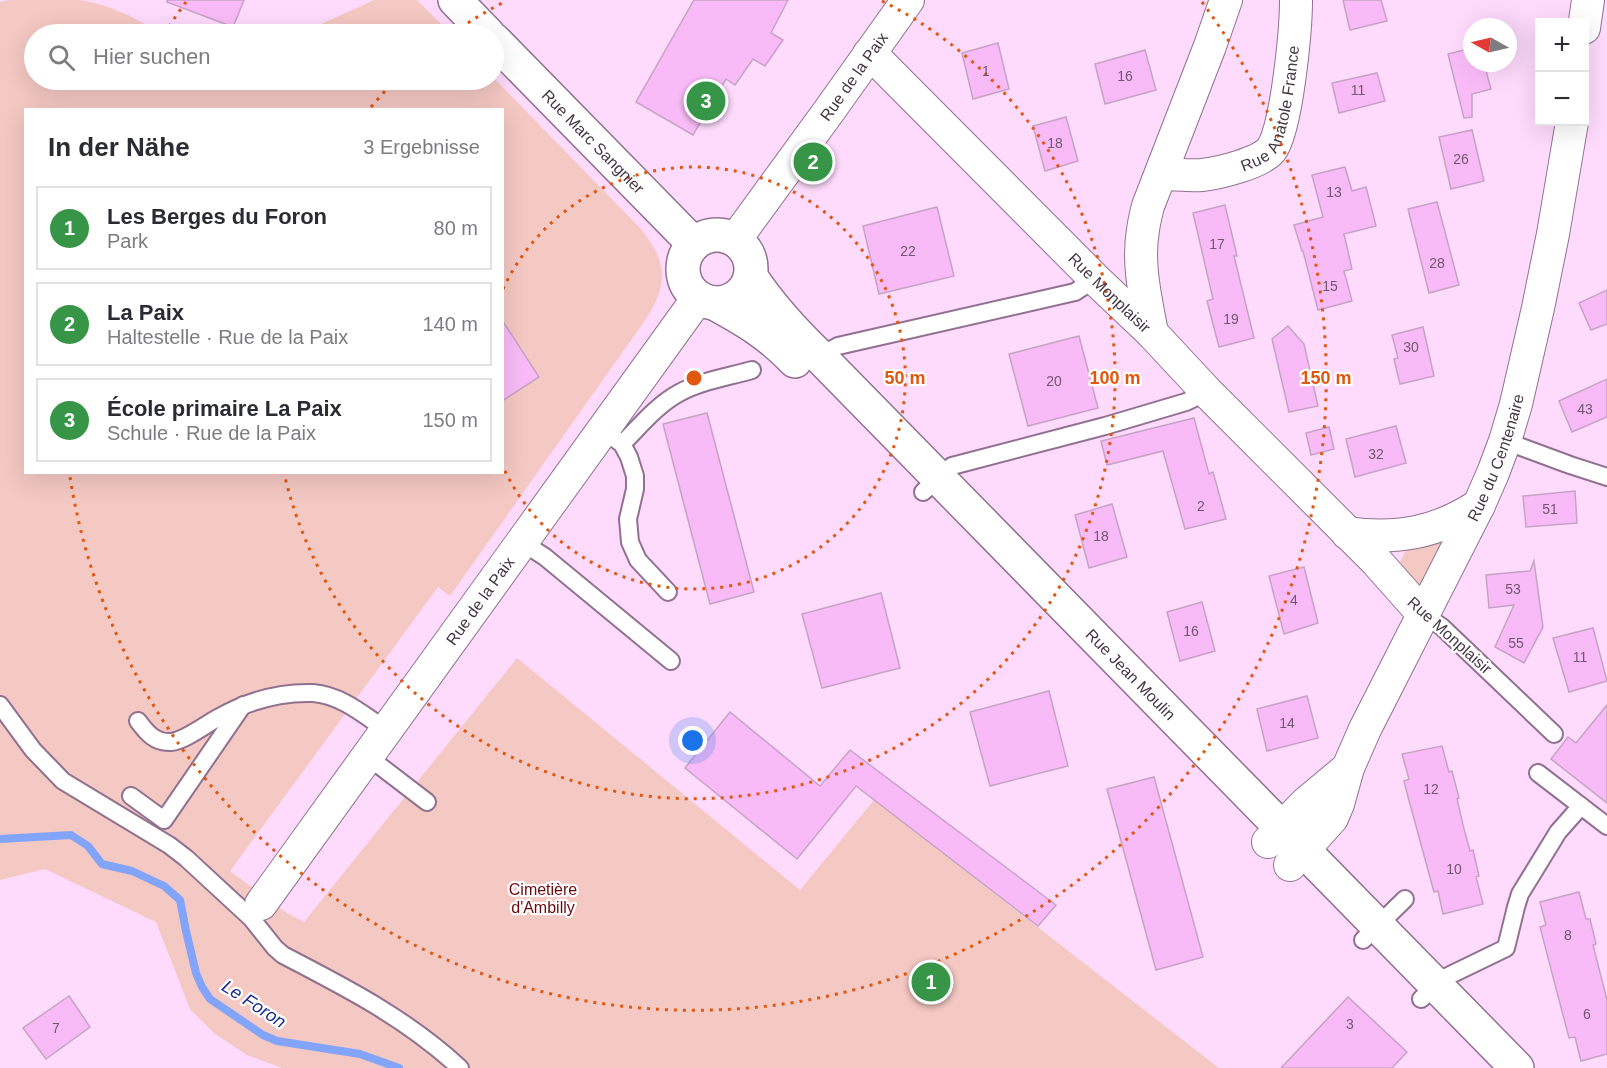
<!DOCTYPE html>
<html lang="de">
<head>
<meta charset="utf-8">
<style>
	body { margin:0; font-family:Helvetica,sans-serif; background:#f7f7f7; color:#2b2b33 }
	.controls { position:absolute; right:18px; top:18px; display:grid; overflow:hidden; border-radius:0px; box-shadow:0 6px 24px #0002 }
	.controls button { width:54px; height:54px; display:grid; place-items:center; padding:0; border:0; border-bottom:2px solid #e1e1e2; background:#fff; color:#2b2b33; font:30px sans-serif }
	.compass { position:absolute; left:1463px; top:18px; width:54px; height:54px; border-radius:50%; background:#fff; box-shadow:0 6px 24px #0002; rotate:278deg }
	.you { position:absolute; left:693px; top:741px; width:21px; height:21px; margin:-15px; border:4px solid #fff; border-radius:50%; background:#1a73e8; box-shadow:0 0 0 9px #1a73e833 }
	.badge { display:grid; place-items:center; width:39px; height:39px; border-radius:50%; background:#379547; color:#fff; font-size:20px; font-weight:700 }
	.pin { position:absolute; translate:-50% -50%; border:3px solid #fff; box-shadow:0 2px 6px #0006 }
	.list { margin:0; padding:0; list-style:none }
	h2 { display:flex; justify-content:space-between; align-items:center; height:78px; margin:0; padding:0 24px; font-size:26px }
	h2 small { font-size:20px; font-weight:400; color:#7c7c81 }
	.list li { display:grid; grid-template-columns:39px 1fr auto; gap:18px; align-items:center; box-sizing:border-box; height:84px; margin:0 12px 12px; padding:0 12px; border:2px solid #e1e1e2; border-radius:0px }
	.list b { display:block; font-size:22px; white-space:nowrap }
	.list p { margin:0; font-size:20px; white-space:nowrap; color:#7c7c81 }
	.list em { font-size:20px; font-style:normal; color:#7c7c81 }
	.icon { flex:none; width:33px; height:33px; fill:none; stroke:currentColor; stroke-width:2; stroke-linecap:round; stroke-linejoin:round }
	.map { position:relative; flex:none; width:1607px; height:1068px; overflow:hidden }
	.search { position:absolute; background:#fff; box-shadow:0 6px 24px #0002; left:24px; top:24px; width:480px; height:66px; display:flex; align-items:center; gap:15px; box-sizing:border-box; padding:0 21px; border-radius:33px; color:#7c7c81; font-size:22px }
	.panel { position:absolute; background:#fff; box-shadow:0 6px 24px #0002; left:24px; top:108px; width:480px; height:366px; border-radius:0px }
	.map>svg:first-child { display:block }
</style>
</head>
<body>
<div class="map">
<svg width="1607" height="1068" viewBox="0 0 1607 1068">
	<rect width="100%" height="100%" fill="#fedafd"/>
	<!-- green -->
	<g fill="#f4c8c3" fill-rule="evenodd">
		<path d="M9,0C32,0 56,0 79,0C106,3 138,18 160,34H34V80H494V78L641,229C667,262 669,283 646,319L450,596L438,587L230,871L287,913L304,922L517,658L800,890L874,800L1219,1068H282L247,1055L214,1033L190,1009L156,922L45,869L0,880V2ZM26,110H502V472H26Z"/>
		<polygon points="374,0 417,0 451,34 299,34"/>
		<polygon points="1439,532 1449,544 1421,589 1399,564 1410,542"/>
	</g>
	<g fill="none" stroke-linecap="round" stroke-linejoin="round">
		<!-- stream -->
		<polyline stroke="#82a4fa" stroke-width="8" points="0,839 71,835 88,846 102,864 132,871 164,886 180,900 186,931 196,973 202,987 210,999 263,1035 277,1041 360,1054 399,1068"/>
	</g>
	<!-- building -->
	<g fill="#f8bbf7" stroke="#c6a3c5" stroke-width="1.5">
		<polygon points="167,0 244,0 233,27 167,2"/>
		<polygon points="694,0 788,0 771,33 783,40 765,66 753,59 735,85 726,79 693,135 636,102"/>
		<polygon points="1343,0 1381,0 1387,21 1350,30"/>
		<polygon points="998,43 1009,89 973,99 962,53"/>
		<polygon points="1472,48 1472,63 1484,63 1491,89 1472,94 1472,117 1464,118 1448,54"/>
		<polygon points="1145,50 1156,90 1105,104 1095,64"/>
		<polygon points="1377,73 1385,101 1339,113 1332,83"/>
		<polygon points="1066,117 1078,161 1045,171 1033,126"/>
		<polygon points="1472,130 1484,181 1451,189 1439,137"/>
		<polygon points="1345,167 1352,191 1366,187 1376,226 1344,234 1352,269 1344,271 1352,301 1318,310 1303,251 1302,251 1294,225 1323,217 1312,175"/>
		<polygon points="1437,202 1459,285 1429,293 1408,209"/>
		<polygon points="1225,205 1237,256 1234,256 1254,338 1219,347 1207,301 1213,299 1193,213"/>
		<polygon points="937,207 954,276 879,294 863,226"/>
		<polygon points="1607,290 1607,324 1591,330 1579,303"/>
		<polygon points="502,320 539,377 502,401"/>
		<polygon points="1288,326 1304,344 1318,406 1289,412 1272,339"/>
		<polygon points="1423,327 1434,376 1400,384 1394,359 1398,358 1392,335"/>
		<polygon points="1079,336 1098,408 1028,426 1009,354"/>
		<polygon points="1607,379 1607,417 1572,432 1559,401"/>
		<polygon points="707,413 754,592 710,604 663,424"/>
		<polygon points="1194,418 1209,474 1213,472 1226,519 1185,529 1163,451 1107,465 1101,441"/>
		<polygon points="1396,426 1406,463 1355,477 1346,439"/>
		<polygon points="1329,427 1334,449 1311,455 1306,433"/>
		<polygon points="1575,491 1577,523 1526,527 1523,496"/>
		<polygon points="1112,504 1127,557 1089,568 1075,515"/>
		<polygon points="1534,561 1543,627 1524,663 1495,647 1514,605 1489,608 1486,575 1530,571"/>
		<polygon points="1304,567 1318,623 1284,634 1269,576"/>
		<polygon points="881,593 900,668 822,688 802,614"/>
		<polygon points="1202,602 1215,651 1180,661 1167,612"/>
		<polygon points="1593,628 1607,681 1569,692 1553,638"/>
		<polygon points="1049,691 1068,766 990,786 970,712"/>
		<polygon points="1307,696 1318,738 1267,751 1257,709"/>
		<polygon points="1607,705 1607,803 1551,759 1568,737 1576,743"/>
		<polygon points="730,712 820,786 850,750 1056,905 1038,926 856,786 797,859 685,768"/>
		<polygon points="1442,746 1449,772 1452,771 1459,798 1457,799 1463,825 1470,851 1473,850 1479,876 1476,877 1483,904 1443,914 1438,891 1434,892 1407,793 1404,781 1409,779 1402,754"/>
		<polygon points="1154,777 1203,957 1156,970 1107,789"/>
		<polygon points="1579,892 1586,919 1590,919 1596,944 1593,945 1607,1000 1607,1054 1581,1061 1575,1037 1569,1038 1540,927 1546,925 1540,902"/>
		<polygon points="69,996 90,1027 46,1059 23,1028"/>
		<polygon points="1348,997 1407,1052 1392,1068 1281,1068"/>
	</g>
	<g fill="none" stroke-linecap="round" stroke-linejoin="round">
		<defs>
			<g id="lane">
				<polyline points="816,359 819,356 838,346 1075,292 1095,279"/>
				<polyline points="603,430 622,444 629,457 635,476 635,489 628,519 630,542 638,560 668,592"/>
				<polyline points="1505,441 1570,465 1607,477"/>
				<path d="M622,444C640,426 657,405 679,393C701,381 728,377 752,370"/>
				<polyline points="923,492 952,466 1105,426 1186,402 1207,392"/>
				<polyline points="522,542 545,557 671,661"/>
				<polyline points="1424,615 1442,627 1554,734"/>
				<path d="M0,705L33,750L63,781L169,845L186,858L251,918L275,948L283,955C347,988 407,1019 460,1068"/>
				<path d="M138,721C147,733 155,743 171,742C184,741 205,725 216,719C245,702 279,692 313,693C341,695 364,715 386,730"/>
				<polyline points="367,756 427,802"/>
				<polyline points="1538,773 1607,826"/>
				<polyline points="131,796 164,820 243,705"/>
				<polyline points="1363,940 1405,899"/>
				<polyline points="1421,999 1444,978 1506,948 1516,907 1520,894 1558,832 1581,806"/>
			</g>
			<g id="street">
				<polyline points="1584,28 1588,0"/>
				<path id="s1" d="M869,54L881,64L1095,279L1152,333L1207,392L1376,561L1424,615"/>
				<path id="s2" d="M1161,174C1174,174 1189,176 1202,175C1220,173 1260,163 1271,150C1287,130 1296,27 1296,0"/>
				<path id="s3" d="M735,240L829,111L908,0"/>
				<path d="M1152,333C1146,300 1137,264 1143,230C1144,222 1146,214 1148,206L1210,46L1226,0"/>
				<path d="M1347,533C1396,540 1437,533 1479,505"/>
				<polyline points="1268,842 1306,803 1348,768"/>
				<path id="s4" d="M1290,865L1332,818L1338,804L1348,768L1365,729L1479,505L1493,473L1505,441L1516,404L1538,308L1553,234L1572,122"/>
				<path id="s5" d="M261,904L698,298"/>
			</g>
			<g id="secondary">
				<polyline points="455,0 488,34"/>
				<path id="s6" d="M494,40L694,244"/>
				<circle cx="717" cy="269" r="34"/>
				<path id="s7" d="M751,277C771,307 793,331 819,356L1517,1068"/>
				<path d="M714,303C747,321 769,334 795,361"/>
			</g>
		</defs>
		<!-- lane casing -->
		<use href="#lane" stroke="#917190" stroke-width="20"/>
		<!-- street casing -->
		<use href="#street" stroke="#917190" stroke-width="34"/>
		<!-- secondary casing -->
		<use href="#secondary" stroke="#917190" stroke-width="36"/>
		<!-- lane -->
		<use href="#lane" stroke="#fff" stroke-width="16"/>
		<!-- street -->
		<use href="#street" stroke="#fff" stroke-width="32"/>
		<!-- secondary -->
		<use href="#secondary" stroke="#fff" stroke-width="33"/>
	</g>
	<!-- distance rings -->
	<g fill="none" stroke="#e0570f" stroke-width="3" stroke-dasharray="3 6">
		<path d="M503 289A211 211 0 1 1 503 467"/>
		<path d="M371 107A421 421 0 0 1 396 80M453 33A421 421 0 0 1 506 1M882 1A421 421 0 1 1 284 473"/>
		<path d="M164 34A632 632 0 0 1 186 2M1202 2A632 632 0 1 1 70 477"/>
	</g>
	<g text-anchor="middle" stroke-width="4.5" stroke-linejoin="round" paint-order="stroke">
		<!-- number labels -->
		<g font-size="14" fill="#725771">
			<text x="986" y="76">1</text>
			<text x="1125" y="81">16</text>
			<text x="1358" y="95">11</text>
			<text x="1055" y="148">18</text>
			<text x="1461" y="164">26</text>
			<text x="1334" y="197">13</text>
			<text x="1217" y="249">17</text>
			<text x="908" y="256">22</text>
			<text x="1437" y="268">28</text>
			<text x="1330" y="291">15</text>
			<text x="1231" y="324">19</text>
			<text x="1411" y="352">30</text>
			<text x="1054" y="386">20</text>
			<text x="1585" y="414">43</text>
			<text x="1376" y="459">32</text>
			<text x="1201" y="511">2</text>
			<text x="1550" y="514">51</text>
			<text x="1101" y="541">18</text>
			<text x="1513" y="594">53</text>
			<text x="1294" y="605">4</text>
			<text x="1191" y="636">16</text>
			<text x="1516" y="648">55</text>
			<text x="1580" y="662">11</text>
			<text x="1287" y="728">14</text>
			<text x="1431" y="794">12</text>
			<text x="1454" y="874">10</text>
			<text x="1568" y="940">8</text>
			<text x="1587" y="1019">6</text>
			<text x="1350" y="1029">3</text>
			<text x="56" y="1033">7</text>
		</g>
		<!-- street labels -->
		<g font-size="16" fill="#453644" stroke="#fff">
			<text dy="6" stroke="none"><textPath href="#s3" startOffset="202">Rue de la Paix</textPath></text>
			<text dy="6" stroke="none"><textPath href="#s2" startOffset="152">Rue Anatole France</textPath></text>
			<text dy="6" stroke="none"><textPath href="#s6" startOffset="142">Rue Marc Sangnier</textPath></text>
			<text dy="6" stroke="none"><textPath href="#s1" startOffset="339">Rue Monplaisir</textPath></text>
			<text dy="6" stroke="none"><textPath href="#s4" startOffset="460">Rue du Centenaire</textPath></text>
			<text dy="6" stroke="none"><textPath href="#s5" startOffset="374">Rue de la Paix</textPath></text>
			<text transform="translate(1450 635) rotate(42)" y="6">Rue Monplaisir</text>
			<text dy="6" stroke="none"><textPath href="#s7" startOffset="550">Rue Jean Moulin</textPath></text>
		</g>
		<!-- park labels -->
		<g font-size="16" fill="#6a090c" stroke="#fff">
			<text x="543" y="895">Cimetière<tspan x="543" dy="18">d'Ambilly</tspan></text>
		</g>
		<!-- water labels -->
		<g font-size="18" font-style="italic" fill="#193191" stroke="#fff">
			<text transform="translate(254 1004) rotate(33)" y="6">Le Foron</text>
		</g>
	</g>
	<circle cx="694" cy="378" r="9" fill="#e0570f" stroke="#fff" stroke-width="3"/>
	<g font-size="18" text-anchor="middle" font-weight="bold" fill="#e0570f" stroke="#fff" stroke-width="4.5" stroke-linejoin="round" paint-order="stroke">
		<text x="905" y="384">50 m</text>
		<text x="1115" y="384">100 m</text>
		<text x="1326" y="384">150 m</text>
	</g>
</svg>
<div class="controls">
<button>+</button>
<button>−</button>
</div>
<svg class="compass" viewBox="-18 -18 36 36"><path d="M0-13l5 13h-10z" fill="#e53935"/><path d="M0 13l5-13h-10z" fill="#7c7c81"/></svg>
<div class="you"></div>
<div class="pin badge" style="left:931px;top:982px">1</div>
<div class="pin badge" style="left:813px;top:162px">2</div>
<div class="pin badge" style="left:706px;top:101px">3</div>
<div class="search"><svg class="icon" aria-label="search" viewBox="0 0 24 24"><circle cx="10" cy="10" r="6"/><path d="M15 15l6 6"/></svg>Hier suchen</div>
<section class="panel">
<h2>In der Nähe<small>3 Ergebnisse</small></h2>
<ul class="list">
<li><span class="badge">1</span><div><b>Les Berges du Foron</b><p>Park</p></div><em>80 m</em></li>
<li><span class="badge">2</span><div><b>La Paix</b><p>Haltestelle · Rue de la Paix</p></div><em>140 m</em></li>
<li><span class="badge">3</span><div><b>École primaire La Paix</b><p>Schule · Rue de la Paix</p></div><em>150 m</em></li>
</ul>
</section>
</div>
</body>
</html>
